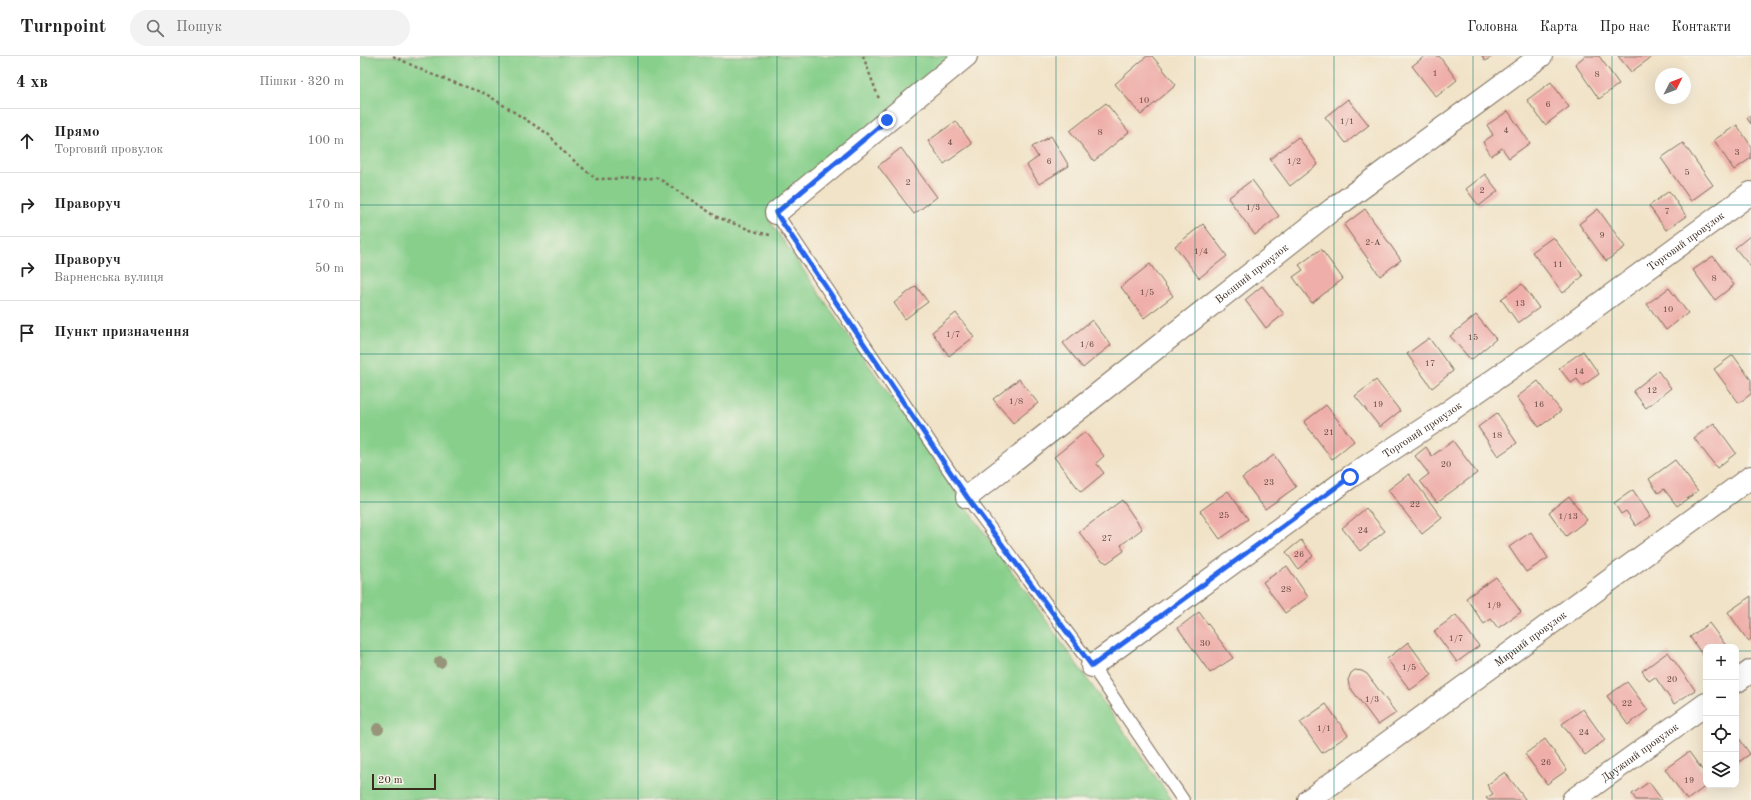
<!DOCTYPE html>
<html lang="uk">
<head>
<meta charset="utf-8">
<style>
	body { margin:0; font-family:"Old Standard TT",serif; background:#f2f2f2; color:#222 }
	.controls { position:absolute; right:12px; bottom:12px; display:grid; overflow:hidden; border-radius:8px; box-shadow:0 4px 16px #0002 }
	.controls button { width:36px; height:36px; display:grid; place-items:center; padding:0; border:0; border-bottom:1px solid #e0e0e0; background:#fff; color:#222; font:20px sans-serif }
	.compass { position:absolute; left:1295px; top:12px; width:36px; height:36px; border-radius:50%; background:#fff; box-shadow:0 4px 16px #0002; rotate:48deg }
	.scale { position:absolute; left:12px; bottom:10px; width:64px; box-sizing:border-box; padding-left:4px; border:2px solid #3b2a1e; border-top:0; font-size:11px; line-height:14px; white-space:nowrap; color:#3b2a1e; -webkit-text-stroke:3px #f7f3e8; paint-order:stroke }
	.stop { position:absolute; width:12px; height:12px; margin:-9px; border:3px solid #2563eb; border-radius:50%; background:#fff }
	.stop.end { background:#2563eb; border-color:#fff; box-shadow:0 1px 4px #0008 }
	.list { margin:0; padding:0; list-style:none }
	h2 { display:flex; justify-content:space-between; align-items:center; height:52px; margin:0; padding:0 16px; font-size:17px }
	h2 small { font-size:13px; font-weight:400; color:#767676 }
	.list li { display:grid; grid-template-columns:26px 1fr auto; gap:12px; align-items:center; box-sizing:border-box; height:64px; padding:0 16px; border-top:1px solid #e0e0e0 }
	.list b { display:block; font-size:15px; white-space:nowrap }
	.list p { margin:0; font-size:13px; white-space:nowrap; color:#767676 }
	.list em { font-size:13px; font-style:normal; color:#767676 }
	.icon { flex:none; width:22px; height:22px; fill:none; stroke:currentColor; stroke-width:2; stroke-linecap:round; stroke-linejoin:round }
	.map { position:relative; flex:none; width:1391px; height:744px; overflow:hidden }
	header { display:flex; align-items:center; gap:24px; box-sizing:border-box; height:56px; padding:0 20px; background:#fff; border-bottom:1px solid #e0e0e0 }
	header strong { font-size:19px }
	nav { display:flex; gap:22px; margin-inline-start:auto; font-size:14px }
	.search { width:280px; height:36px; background:#f2f2f2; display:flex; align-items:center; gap:10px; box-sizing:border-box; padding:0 14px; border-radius:22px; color:#767676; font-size:15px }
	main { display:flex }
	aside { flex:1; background:#fff }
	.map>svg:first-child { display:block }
</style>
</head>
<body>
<header>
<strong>Turnpoint</strong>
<div class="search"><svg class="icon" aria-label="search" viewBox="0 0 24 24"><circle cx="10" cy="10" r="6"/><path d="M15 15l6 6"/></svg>Пошук</div>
<nav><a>Головна</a><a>Карта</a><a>Про нас</a><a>Контакти</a></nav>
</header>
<main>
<aside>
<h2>4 хв<small>Пішки · 320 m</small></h2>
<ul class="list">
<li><svg class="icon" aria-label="ahead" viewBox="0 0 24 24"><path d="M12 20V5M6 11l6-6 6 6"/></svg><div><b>Прямо</b><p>Торговий провулок</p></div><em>100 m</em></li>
<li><svg class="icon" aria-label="right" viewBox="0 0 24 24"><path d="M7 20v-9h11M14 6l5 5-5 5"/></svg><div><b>Праворуч</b></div><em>170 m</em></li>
<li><svg class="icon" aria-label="right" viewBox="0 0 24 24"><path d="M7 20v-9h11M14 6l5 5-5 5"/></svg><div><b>Праворуч</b><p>Варненська вулиця</p></div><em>50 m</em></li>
<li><svg class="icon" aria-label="arrive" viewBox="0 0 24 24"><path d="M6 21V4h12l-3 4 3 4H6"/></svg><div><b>Пункт призначення</b></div></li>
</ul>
</aside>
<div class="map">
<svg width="1391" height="744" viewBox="0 0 1391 744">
	<rect width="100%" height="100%" fill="#f7f3e8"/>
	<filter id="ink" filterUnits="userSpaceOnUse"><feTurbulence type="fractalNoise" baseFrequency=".025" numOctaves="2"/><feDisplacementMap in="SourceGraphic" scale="8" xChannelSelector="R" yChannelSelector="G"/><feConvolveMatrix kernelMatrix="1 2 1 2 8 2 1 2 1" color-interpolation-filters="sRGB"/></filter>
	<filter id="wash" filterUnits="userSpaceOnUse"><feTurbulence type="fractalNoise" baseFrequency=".012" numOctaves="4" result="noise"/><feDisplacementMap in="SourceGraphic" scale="16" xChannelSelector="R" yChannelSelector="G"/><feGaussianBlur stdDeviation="0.9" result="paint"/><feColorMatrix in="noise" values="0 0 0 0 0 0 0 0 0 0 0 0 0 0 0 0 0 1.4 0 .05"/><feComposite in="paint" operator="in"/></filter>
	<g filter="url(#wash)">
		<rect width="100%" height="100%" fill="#f1e3c8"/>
		<!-- green -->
		<polygon fill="#87cf8b" stroke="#617c54" points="0,0 606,0 409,164 603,446 812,744 0,744"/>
		<g id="blocks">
			<!-- building -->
			<g fill="#efaea9">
				<polygon points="787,0 792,0 816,29 781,59 755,28"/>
				<polygon points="1065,0 1079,0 1097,24 1076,41 1052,10"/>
				<polygon points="1122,0 1133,0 1125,5"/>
				<polygon points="1225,0 1239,0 1259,28 1239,43 1215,8"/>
				<polygon points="1258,0 1293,0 1271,16"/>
				<polygon points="1191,26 1209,51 1185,69 1167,44"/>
				<polygon points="988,43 1009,69 986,87 965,61"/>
				<polygon points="746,47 769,76 734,105 710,75"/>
				<polygon points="1148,55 1170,87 1149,102 1142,92 1131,100 1123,86 1133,79 1127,69"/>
				<polygon points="1391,59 1391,68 1387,62"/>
				<polygon points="596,65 612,88 584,108 568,85"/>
				<polygon points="1377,69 1391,90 1391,102 1374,114 1354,84"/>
				<polygon points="691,80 709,110 679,128 667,109 678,101 672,91"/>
				<polygon points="938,81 958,108 930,130 910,103"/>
				<polygon points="1323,87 1353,129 1331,145 1301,102"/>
				<polygon points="541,92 577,141 554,158 518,110"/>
				<polygon points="1125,118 1138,135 1119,150 1106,133"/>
				<polygon points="892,124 919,160 895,179 868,142"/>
				<polygon points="1309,135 1326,160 1306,174 1289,150"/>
				<polygon points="1005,153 1041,204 1020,220 984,169"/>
				<polygon points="1238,153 1265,191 1246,205 1219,168"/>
				<polygon points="843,168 867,200 839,222 815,190"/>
				<polygon points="1391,179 1391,211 1375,192"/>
				<polygon points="1193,181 1223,220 1203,237 1172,196"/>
				<polygon points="961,193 983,223 952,247 933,221 943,214 939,209"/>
				<polygon points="1353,200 1374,229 1355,244 1333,214"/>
				<polygon points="790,208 813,240 784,262 761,231"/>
				<polygon points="1162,228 1179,252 1158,267 1141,243"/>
				<polygon points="556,230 568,246 545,263 534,247"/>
				<polygon points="902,230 924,258 906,272 885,244"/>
				<polygon points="1309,232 1328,257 1306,274 1287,248"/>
				<polygon points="596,257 614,281 589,300 572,276"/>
				<polygon points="1116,259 1136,283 1111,304 1090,280"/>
				<polygon points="732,264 751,289 723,312 703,287"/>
				<polygon points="1069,282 1093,315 1072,332 1047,298"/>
				<polygon points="1223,295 1239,318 1222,330 1217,323 1211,327 1199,312"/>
				<polygon points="1373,299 1391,324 1391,338 1379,347 1354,313"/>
				<polygon points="1298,315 1311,332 1286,352 1273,335"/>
				<polygon points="659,323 678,347 653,367 633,343"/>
				<polygon points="1016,324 1040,355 1020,371 995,340"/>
				<polygon points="1178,325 1201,355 1179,371 1157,341"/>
				<polygon points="966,349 994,385 972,403 944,366"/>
				<polygon points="1137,357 1157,387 1138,400 1118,371"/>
				<polygon points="1354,367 1376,397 1357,412 1334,382"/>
				<polygon points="725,376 744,400 736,407 744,417 721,436 694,401"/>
				<polygon points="1093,385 1117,417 1077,446 1060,425 1069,418 1055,400 1066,391 1072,400"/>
				<polygon points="914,399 936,431 905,453 882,422"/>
				<polygon points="1315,404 1338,435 1317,450 1304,433 1298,437 1289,423"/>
				<polygon points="1049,418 1082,462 1062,478 1028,434"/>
				<polygon points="1273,434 1290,460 1276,470 1266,455 1261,458 1254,447"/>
				<polygon points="868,435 888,463 860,483 840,455"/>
				<polygon points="1209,440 1227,464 1206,480 1189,456"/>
				<polygon points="762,444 782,473 761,489 764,495 747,507 740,503 719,476"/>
				<polygon points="1006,452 1025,475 1000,495 982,472"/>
				<polygon points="1171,476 1188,502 1166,516 1149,491"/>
				<polygon points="941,484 953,500 938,513 926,496"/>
				<polygon points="927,510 948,541 925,557 903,526"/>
				<polygon points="1136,521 1161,556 1138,572 1131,563 1124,568 1106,542"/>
				<polygon points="1391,540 1391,583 1388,585 1368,556"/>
				<polygon points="839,556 873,602 850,617 818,572"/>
				<polygon points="1096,559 1119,590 1097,606 1074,575"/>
				<polygon points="1349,567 1367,591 1346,591 1346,604 1330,581"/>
				<polygon points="1048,586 1072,619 1050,634 1027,603"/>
				<polygon points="1308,596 1335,634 1314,648 1295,621 1289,625 1282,615"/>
				<polygon points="995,614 1002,615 1007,618 1036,657 1018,669 989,630 988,624 991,617"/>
				<polygon points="1267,626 1288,654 1268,669 1247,640"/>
				<polygon points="966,648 988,679 962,697 940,666"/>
				<polygon points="1223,653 1245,684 1225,699 1202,668"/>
				<polygon points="1376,678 1390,698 1376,708"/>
				<polygon points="1185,683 1207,714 1187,728 1165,698"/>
				<polygon points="1329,696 1346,719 1346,730 1327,744 1305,713"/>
				<polygon points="1145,716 1165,743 1163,744 1128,744 1126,742 1133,738 1127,729"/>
				<polygon points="1289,726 1302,744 1276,744 1272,738"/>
			</g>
		</g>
	</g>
	<g filter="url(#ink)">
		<use href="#blocks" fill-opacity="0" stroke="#7b6b5a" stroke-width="1"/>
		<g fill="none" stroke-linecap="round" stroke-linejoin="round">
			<defs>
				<polyline id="service" points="416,157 607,441 732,610 823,744"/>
				<g id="minor">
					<polyline points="416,157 606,0"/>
					<path id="s1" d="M607,441L973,153L1181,0"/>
					<path id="s2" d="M732,610L990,421L1074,366L1175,295L1391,137"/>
					<polyline points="1376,626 1391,615"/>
					<path id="s3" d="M949,744L1391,421"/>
					<path id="s4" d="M1213,744L1346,648"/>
				</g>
			</defs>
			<!-- service casing -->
			<use href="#service" stroke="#7b6b5a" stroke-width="14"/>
			<!-- minor casing -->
			<use href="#minor" stroke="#7b6b5a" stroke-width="24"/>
			<!-- path -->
			<g stroke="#7b6b5a" stroke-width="2.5" stroke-dasharray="3 3" stroke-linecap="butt">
				<polyline points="33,0 68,17 126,38 188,78 206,98 236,123 298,122 357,161 393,175 410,179"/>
				<polyline points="503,0 519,43"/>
			</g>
			<!-- service -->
			<use href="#service" stroke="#fff" stroke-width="12"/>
			<!-- minor -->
			<use href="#minor" stroke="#fff" stroke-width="22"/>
		</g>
		<!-- trees -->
		<g fill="#979479">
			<circle cx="80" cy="606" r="6"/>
			<circle cx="18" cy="673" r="6"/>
		</g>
	</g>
	<g fill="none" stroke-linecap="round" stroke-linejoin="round" filter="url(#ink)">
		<!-- route -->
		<polyline stroke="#2563eb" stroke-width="5" points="527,64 416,157 607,441 732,610 990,421"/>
	</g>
	<!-- grid -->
	<path fill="none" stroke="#0f766e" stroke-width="1" stroke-opacity="0.55" d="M139,0V744M278,0V744M417,0V744M556,0V744M696,0V744M835,0V744M974,0V744M1113,0V744M1252,0V744M0,149H1391M0,298H1391M0,446H1391M0,595H1346M1376,595H1391"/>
	<g text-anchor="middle" stroke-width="4" stroke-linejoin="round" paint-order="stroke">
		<!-- number labels -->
		<g font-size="9" fill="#684b41">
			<text x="1075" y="20">1</text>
			<text x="1237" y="21">8</text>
			<text x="784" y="47">10</text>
			<text x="1188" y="51">6</text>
			<text x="987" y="68">1/1</text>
			<text x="1146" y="77">4</text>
			<text x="740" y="79">8</text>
			<text x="590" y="89">4</text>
			<text x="1377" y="99">3</text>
			<text x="689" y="108">6</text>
			<text x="934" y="108">1/2</text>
			<text x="1327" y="119">5</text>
			<text x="548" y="129">2</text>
			<text x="1122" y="137">2</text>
			<text x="893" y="154">1/3</text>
			<text x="1307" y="158">7</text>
			<text x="1242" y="182">9</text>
			<text x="1013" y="189">2-А</text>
			<text x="841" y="198">1/4</text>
			<text x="1198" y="211">11</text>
			<text x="1354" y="225">8</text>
			<text x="787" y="239">1/5</text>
			<text x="1160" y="250">13</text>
			<text x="1308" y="256">10</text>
			<text x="593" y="281">1/7</text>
			<text x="1113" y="284">15</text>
			<text x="727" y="291">1/6</text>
			<text x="1070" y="310">17</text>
			<text x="1219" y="318">14</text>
			<text x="1292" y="337">12</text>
			<text x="656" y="348">1/8</text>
			<text x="1018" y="351">19</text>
			<text x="1179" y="351">16</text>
			<text x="969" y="379">21</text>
			<text x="1137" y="382">18</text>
			<text x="1086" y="411">20</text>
			<text x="909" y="429">23</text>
			<text x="1055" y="451">22</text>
			<text x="864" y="462">25</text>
			<text x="1208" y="463">1/13</text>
			<text x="1003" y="477">24</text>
			<text x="747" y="485">27</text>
			<text x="939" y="501">26</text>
			<text x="926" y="536">28</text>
			<text x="1134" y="552">1/9</text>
			<text x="1096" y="585">1/7</text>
			<text x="845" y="590">30</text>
			<text x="1049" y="614">1/5</text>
			<text x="1312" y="626">20</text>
			<text x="1012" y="646">1/3</text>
			<text x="1267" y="650">22</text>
			<text x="964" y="675">1/1</text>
			<text x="1224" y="679">24</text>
			<text x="1186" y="709">26</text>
			<text x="1329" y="727">19</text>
		</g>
		<!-- street labels -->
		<g font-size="11" fill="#3b2a1e" stroke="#f7f3e8">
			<text dy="4" stroke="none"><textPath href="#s2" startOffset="730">Торговий провулок</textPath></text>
			<text dy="4" stroke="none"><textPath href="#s1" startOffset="362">Воєнний провулок</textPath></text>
			<text dy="4" stroke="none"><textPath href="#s2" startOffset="406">Торговий провулок</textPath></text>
			<text dy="4" stroke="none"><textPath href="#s3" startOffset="274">Мирний провулок</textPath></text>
			<text dy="4" stroke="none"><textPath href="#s4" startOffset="82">Дружний провулок</textPath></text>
		</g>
	</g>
</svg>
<div class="controls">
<button>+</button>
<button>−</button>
<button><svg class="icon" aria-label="locate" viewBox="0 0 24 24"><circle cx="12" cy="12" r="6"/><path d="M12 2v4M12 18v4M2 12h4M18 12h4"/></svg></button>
<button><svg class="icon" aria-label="layers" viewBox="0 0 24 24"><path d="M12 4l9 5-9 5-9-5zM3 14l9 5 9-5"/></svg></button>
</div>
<svg class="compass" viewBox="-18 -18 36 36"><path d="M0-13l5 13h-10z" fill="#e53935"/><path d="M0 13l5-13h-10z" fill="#767676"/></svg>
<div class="scale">20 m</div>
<div class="stop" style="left:990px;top:421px"></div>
<div class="stop end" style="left:527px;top:64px"></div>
</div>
</main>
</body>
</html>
